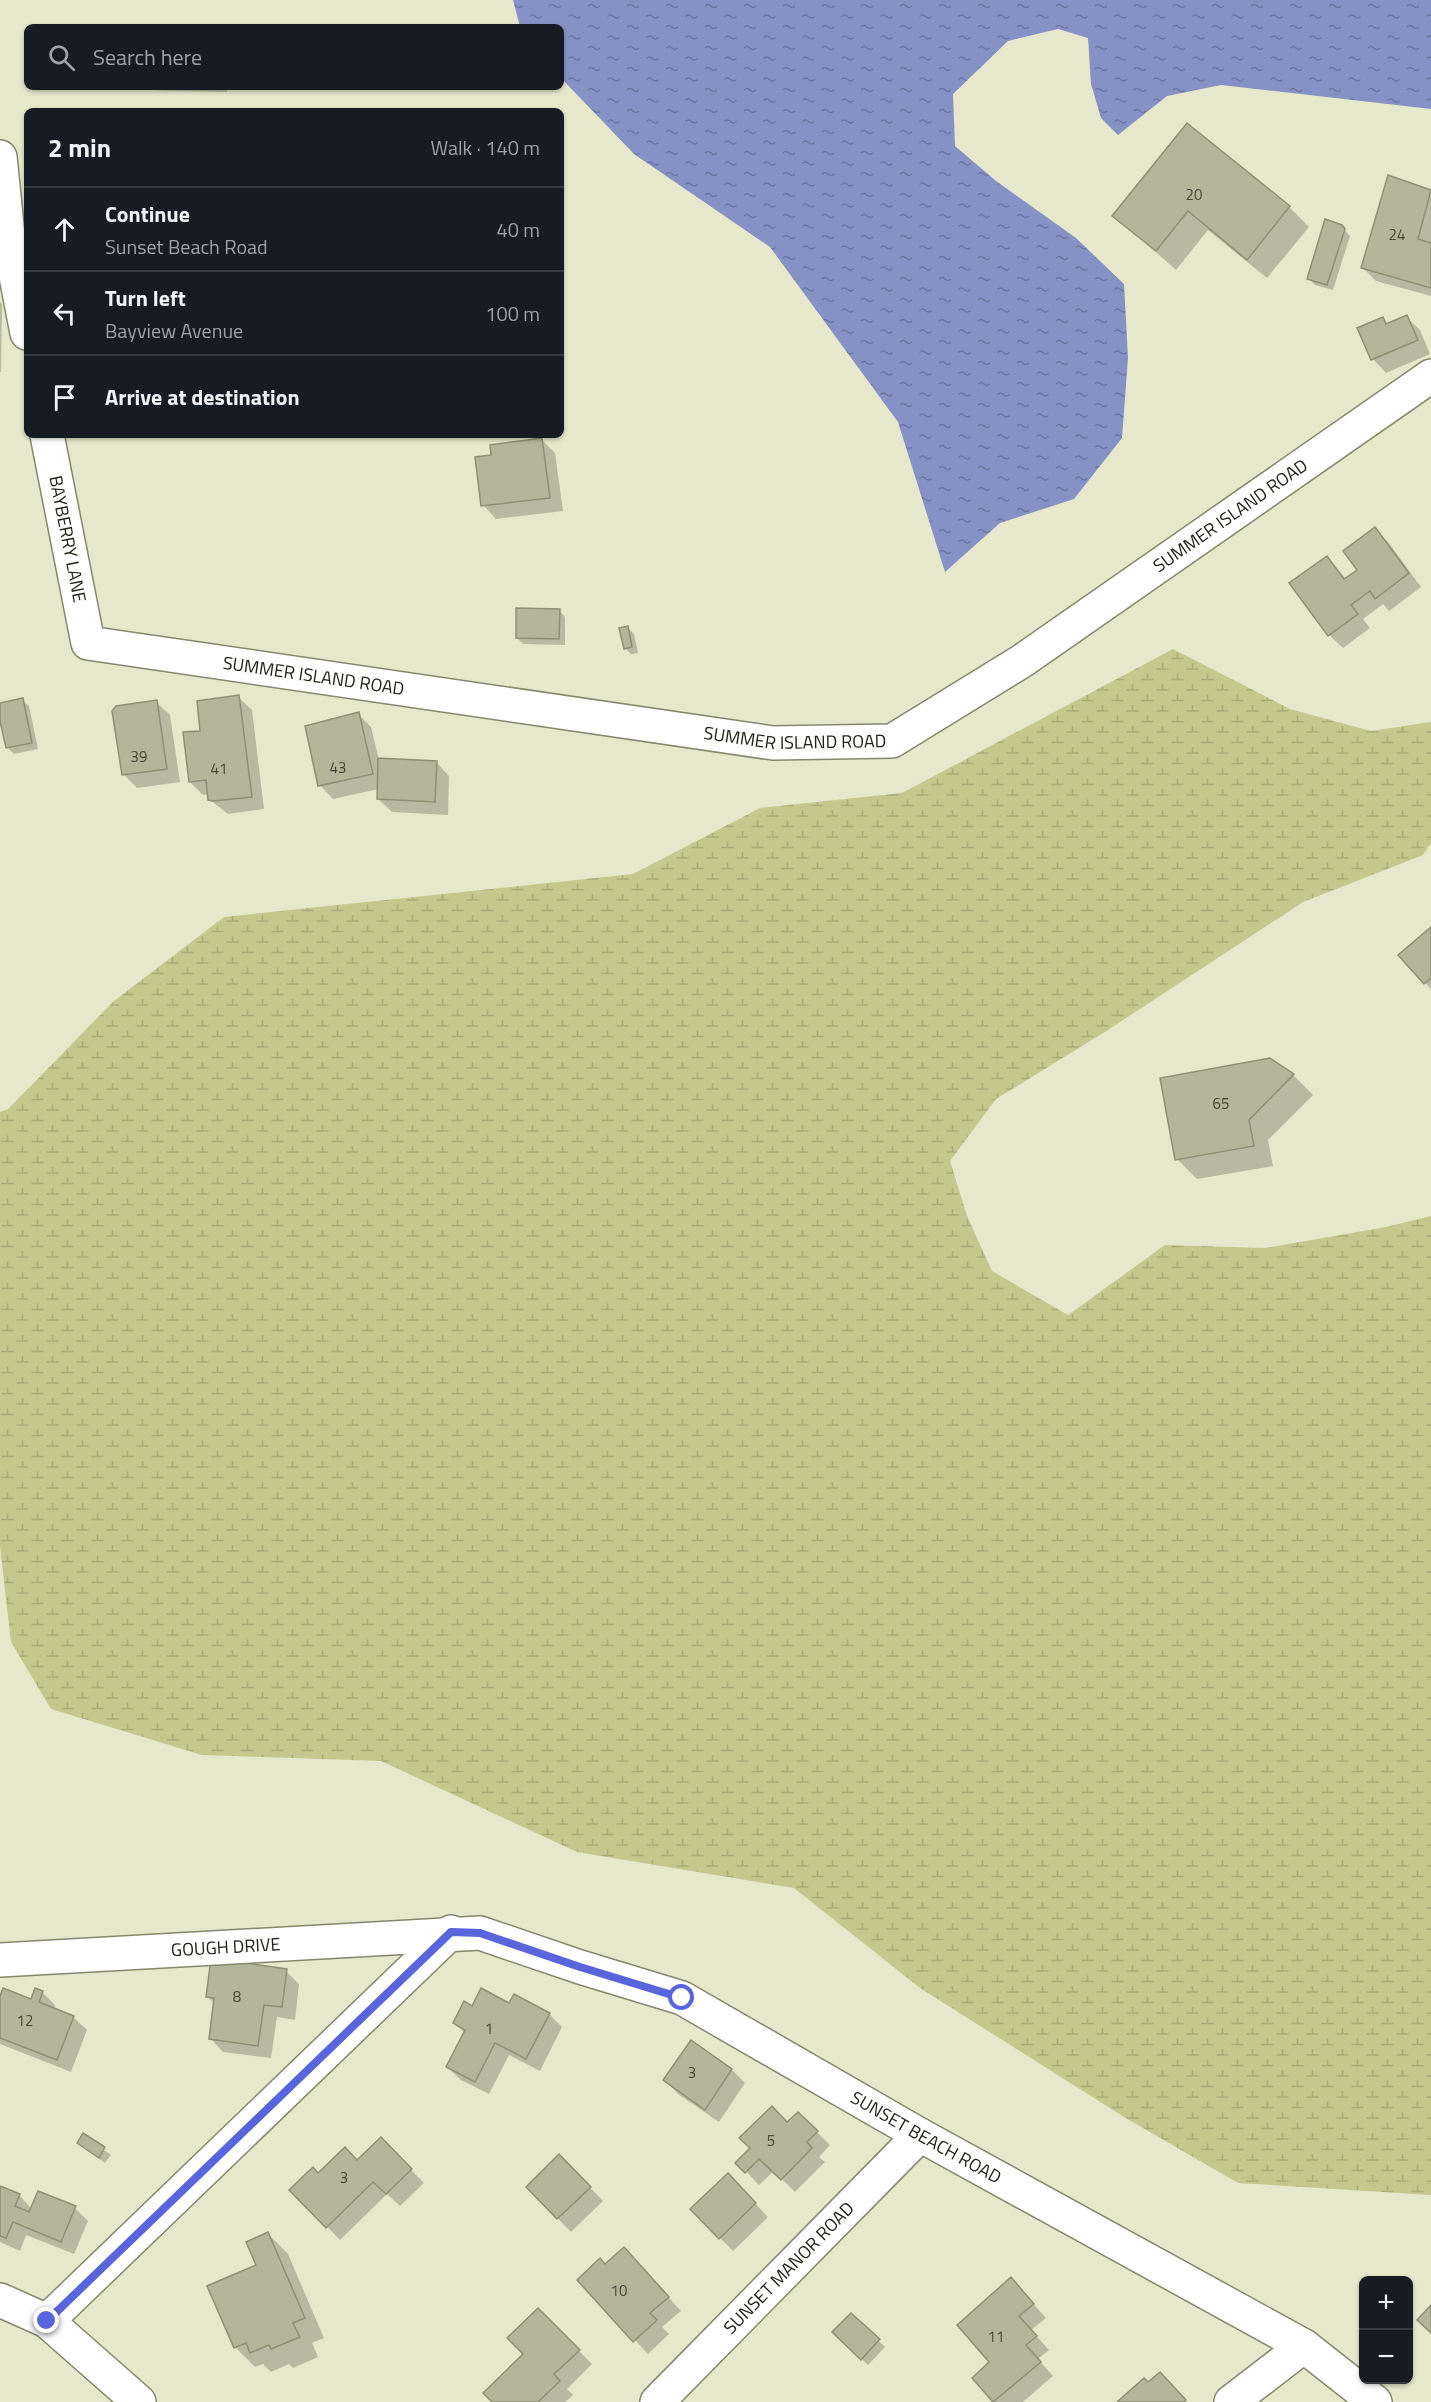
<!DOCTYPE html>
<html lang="en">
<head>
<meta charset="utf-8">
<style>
	body { margin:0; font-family:"Titillium Web",sans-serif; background:#20242c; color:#f1f3f6 }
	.controls { position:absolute; right:18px; bottom:18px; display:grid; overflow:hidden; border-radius:9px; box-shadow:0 2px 4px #0004 }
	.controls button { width:54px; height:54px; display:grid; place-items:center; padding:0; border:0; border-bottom:2px solid #363941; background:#171b24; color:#f1f3f6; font:30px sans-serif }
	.stop { position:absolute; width:18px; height:18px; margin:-14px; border:4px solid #5965dc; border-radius:50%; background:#fff }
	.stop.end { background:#5965dc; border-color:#fff; box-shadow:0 2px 6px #0008 }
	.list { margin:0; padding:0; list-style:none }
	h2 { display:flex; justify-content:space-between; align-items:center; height:78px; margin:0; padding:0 24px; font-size:26px }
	h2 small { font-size:20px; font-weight:400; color:#9ea1a6 }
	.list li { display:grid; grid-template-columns:39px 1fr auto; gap:18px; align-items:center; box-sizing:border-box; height:84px; padding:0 24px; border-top:2px solid #363941 }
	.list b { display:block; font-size:22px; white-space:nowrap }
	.list p { margin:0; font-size:20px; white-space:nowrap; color:#9ea1a6 }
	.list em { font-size:20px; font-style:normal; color:#9ea1a6 }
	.icon { flex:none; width:33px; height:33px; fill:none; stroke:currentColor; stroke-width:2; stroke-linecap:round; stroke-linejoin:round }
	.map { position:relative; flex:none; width:1431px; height:2402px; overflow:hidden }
	.search { position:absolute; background:#171b24; box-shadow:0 2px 4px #0004; left:24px; top:24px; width:540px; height:66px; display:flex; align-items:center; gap:15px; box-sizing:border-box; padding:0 21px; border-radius:9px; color:#9ea1a6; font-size:22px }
	.panel { position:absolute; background:#171b24; box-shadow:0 2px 4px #0004; left:24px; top:108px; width:540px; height:330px; border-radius:9px }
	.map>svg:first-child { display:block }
</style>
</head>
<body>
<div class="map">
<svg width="1431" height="2402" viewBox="0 0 1431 2402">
	<defs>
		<pattern id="wetland-marsh" width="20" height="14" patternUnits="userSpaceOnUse" patternTransform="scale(1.5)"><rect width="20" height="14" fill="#c4c88c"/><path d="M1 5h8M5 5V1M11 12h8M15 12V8" fill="none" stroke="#a8ac78"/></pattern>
		<pattern id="water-ripples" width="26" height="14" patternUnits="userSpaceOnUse" patternTransform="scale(1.5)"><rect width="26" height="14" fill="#8691c6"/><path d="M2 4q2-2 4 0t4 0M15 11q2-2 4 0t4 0" fill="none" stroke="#6d76a0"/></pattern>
	</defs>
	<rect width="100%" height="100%" fill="#e6e8cb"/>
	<!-- wetland -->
	<polygon fill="url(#wetland-marsh)" points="1173,649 1290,709 1371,731 1431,722 1431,843 1423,855 1303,902 1108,1030 996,1099 950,1161 967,1216 992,1271 1068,1315 1165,1245 1265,1248 1386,1227 1431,1216 1431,2195 1238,2183 1124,2117 920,1988 794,1888 577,1852 381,1761 202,1755 51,1709 11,1642 0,1546 0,1112 8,1109 114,1001 224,917 633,874 760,808 902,793"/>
	<!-- water -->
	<polygon fill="url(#water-ripples)" points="513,0 1431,0 1431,109 1221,85 1167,96 1118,135 1101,118 1091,84 1088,38 1058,29 1008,41 953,94 955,146 996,181 1076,238 1124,284 1128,358 1122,438 1074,499 1000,523 945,572 898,422 770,247 634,154 561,78 561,27 520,27"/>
	<!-- shadow -->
	<g fill="#0003">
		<polygon points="149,87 227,87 227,92 152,90"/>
		<polygon points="1187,125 1289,207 1309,227 1267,278 1208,230 1176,270 1114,215"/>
		<polygon points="1389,177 1431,192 1431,296 1376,281 1363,268"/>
		<polygon points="1341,226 1350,236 1333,290 1315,285 1308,278"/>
		<polygon points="0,302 2,304 1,372 0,372"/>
		<polygon points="1406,317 1420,330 1430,354 1386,373 1373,359 1359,329 1382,318 1388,324"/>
		<polygon points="542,440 555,453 563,511 496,519 483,505 493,457"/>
		<polygon points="1375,529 1388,542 1421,587 1389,611 1383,604 1363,619 1370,628 1343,648 1329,635 1326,558 1346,579 1359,570"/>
		<polygon points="559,610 565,617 565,645 523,644 517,638"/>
		<polygon points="627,627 634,634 638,653 631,654 625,648"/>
		<polygon points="238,697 252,710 264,809 228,814 209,799 209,794 203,795 190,782 202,732"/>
		<polygon points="22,700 29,706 38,749 14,754 7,747 0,704"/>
		<polygon points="156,702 170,715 180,782 137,788 124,775"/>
		<polygon points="358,714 371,727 379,760 436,762 449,776 448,815 392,812 378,799 379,789 333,799 320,785"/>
		<polygon points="1431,929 1431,989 1400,956"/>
		<polygon points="1269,1060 1293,1075 1313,1095 1268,1140 1273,1166 1197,1179 1177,1159"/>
		<polygon points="286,1971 299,1984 295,2020 277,2017 271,2058 223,2052 210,2038 215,2004 207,1996"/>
		<polygon points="42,1992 55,2005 54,2010 73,2017 87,2030 71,2072 0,2044 0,2000 31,2001"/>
		<polygon points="510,2005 549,2014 562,2027 540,2071 509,2055 489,2094 461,2080 447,2067 465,2033 454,2023 473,2008"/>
		<polygon points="691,2042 732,2070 745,2083 719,2122 678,2094 665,2080"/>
		<polygon points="798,2114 830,2145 819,2157 825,2162 795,2192 774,2171 759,2185 738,2163"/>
		<polygon points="83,2135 111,2155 105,2163 78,2143"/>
		<polygon points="381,2139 424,2183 400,2206 387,2194 340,2240 292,2190 318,2175 357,2162"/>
		<polygon points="559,2156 603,2201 571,2232 528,2187"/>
		<polygon points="728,2175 768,2217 733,2251 692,2209"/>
		<polygon points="0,2187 19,2195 32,2209 75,2208 88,2221 74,2254 26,2235 20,2251 0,2242"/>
		<polygon points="268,2234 288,2254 324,2338 312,2343 318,2357 293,2368 289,2364 271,2372 263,2364 255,2367 235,2347"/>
		<polygon points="637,2263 681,2311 662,2327 669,2334 648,2354 579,2280 606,2266"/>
		<polygon points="1011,2279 1046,2318 1031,2330 1049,2350 1038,2359 1053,2376 1023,2402 995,2402 974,2378 991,2362"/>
		<polygon points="538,2310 592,2364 567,2389 573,2395 565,2402 494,2402 525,2354"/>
		<polygon points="851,2315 885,2347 868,2365 834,2332"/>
	</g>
	<!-- building -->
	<g fill="#b3b69a" stroke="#8e9076" stroke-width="1.5">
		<polygon points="1187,123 1290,206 1247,260 1188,211 1156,251 1112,216"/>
		<polygon points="1388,175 1431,190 1418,239 1431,243 1431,288 1361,268"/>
		<polygon points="1325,219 1342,225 1345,229 1327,285 1307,279"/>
		<polygon points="1407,315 1418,340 1371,360 1357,328 1383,317 1386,324"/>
		<polygon points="542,438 550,498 481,506 475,457 491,455 490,445"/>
		<polygon points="1375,527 1409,573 1375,599 1370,591 1351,605 1358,614 1328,636 1289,583 1327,556 1344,579 1357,570 1343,551"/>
		<polygon points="516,608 560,609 559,639 516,638"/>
		<polygon points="628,626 632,647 624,649 619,628"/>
		<polygon points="239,695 252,797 213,801 208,800 206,780 189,782 183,732 200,731 197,701"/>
		<polygon points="23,698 32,743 6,748 0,721 0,703"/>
		<polygon points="157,700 167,769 122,775 112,711 116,706"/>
		<polygon points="359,712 373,774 318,786 305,726"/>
		<polygon points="378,758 437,761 435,802 377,799"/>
		<polygon points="1431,927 1431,978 1424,984 1398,955"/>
		<polygon points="1270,1058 1294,1074 1249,1120 1254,1146 1175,1160 1160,1078"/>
		<polygon points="211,1958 287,1969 282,2007 264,2005 258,2046 209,2039 214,1998 206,1997"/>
		<polygon points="3,1988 31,1999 35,1988 43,1991 39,2002 74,2016 57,2060 0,2038 0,1996"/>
		<polygon points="481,1988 509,2003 514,1994 550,2013 526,2059 495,2043 475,2082 446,2067 465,2030 453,2023 464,2001 472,2006"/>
		<polygon points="691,2040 732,2069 705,2110 663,2080"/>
		<polygon points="772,2106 787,2122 798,2112 818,2131 807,2142 812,2148 781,2180 759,2159 745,2173 735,2163 750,2148 739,2138"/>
		<polygon points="83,2133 105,2147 99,2158 77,2143"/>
		<polygon points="381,2137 412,2169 386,2194 373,2182 326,2228 289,2190 313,2167 318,2173 345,2147 357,2160"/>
		<polygon points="559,2154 591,2187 557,2219 526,2187"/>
		<polygon points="728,2173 756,2203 719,2239 690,2209"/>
		<polygon points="0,2186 20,2194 15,2206 29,2212 38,2191 76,2206 61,2242 13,2222 6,2238 0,2236"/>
		<polygon points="268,2232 305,2318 293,2323 300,2337 271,2349 269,2345 250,2353 246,2343 234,2348 207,2286 256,2265 246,2242"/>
		<polygon points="624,2247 669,2297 650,2313 657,2320 633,2342 577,2280 600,2258 605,2264"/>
		<polygon points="1011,2277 1034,2304 1019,2316 1037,2336 1026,2345 1041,2362 993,2402 972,2378 989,2362 957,2325"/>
		<polygon points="1431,2305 1431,2333 1417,2320"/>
		<polygon points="538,2308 580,2350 554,2374 560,2381 538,2402 492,2402 483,2393 523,2354 507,2338"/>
		<polygon points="851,2313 880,2339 861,2360 832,2332"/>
		<polygon points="1160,2372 1186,2400 1184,2402 1117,2402 1144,2378 1148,2382"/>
	</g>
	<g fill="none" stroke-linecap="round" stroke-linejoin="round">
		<defs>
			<g id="street">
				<polyline points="0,157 8,235 27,333"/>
				<path id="s1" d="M47,435L88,643L773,743L892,741L1022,661L1431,376"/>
				<path id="s2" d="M0,1960L480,1933L580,1967L682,1998L920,2135L1304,2346L1375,2402"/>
				<polyline points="0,2300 47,2321 139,2402"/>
				<polyline points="47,2321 451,1932"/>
				<path id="s3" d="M657,2402L920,2135"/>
				<polyline points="1231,2402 1304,2346"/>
			</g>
		</defs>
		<!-- street casing -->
		<use href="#street" stroke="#85876d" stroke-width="36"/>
		<!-- street -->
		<use href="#street" stroke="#fff" stroke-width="33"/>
	</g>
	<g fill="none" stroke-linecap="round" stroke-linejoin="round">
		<!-- route -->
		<polyline stroke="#5965dc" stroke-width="8" points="47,2321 451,1932 480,1933 580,1967 682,1998"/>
	</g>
	<g text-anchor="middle" stroke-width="4.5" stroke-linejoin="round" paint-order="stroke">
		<!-- number labels -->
		<g font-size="15" fill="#464738">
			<text x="1194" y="200">20</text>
			<text x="1397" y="240">24</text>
			<text x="139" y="762">39</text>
			<text x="338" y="773">43</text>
			<text x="219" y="774">41</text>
			<text x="1221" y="1109">65</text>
			<text x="237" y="2002">8</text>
			<text x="25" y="2026">12</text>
			<text x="489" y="2034">1</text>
			<text x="692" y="2078">3</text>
			<text x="771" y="2146">5</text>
			<text x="344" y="2183">3</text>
			<text x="619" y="2296">10</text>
			<text x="996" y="2342">11</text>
		</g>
		<!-- street labels -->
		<g font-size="18" fill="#212217" stroke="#fff">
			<text dy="6" stroke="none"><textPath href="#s1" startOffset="1430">SUMMER ISLAND ROAD</textPath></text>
			<text dy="6" stroke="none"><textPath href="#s1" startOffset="106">BAYBERRY LANE</textPath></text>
			<text dy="6" stroke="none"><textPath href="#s1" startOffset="440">SUMMER ISLAND ROAD</textPath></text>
			<text dy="6" stroke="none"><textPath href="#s1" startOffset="926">SUMMER ISLAND ROAD</textPath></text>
			<text dy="6" stroke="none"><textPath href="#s2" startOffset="226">GOUGH DRIVE</textPath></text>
			<text dy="6" stroke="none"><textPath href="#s2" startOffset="974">SUNSET BEACH ROAD</textPath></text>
			<text dy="6" stroke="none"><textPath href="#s3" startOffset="188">SUNSET MANOR ROAD</textPath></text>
		</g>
	</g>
</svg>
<div class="controls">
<button>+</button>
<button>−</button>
</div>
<div class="stop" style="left:682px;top:1998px"></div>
<div class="stop end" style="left:47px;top:2321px"></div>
<div class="search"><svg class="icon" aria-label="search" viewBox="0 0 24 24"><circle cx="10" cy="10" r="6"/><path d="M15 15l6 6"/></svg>Search here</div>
<section class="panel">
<h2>2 min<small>Walk · 140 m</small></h2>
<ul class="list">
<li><svg class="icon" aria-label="ahead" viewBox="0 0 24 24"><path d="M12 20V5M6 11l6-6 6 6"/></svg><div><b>Continue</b><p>Sunset Beach Road</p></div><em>40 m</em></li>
<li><svg class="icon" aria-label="left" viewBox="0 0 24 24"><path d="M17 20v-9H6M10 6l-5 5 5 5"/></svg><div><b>Turn left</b><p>Bayview Avenue</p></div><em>100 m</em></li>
<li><svg class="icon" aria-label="arrive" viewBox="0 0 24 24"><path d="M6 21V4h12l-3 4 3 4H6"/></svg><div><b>Arrive at destination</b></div></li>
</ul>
</section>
</div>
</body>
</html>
